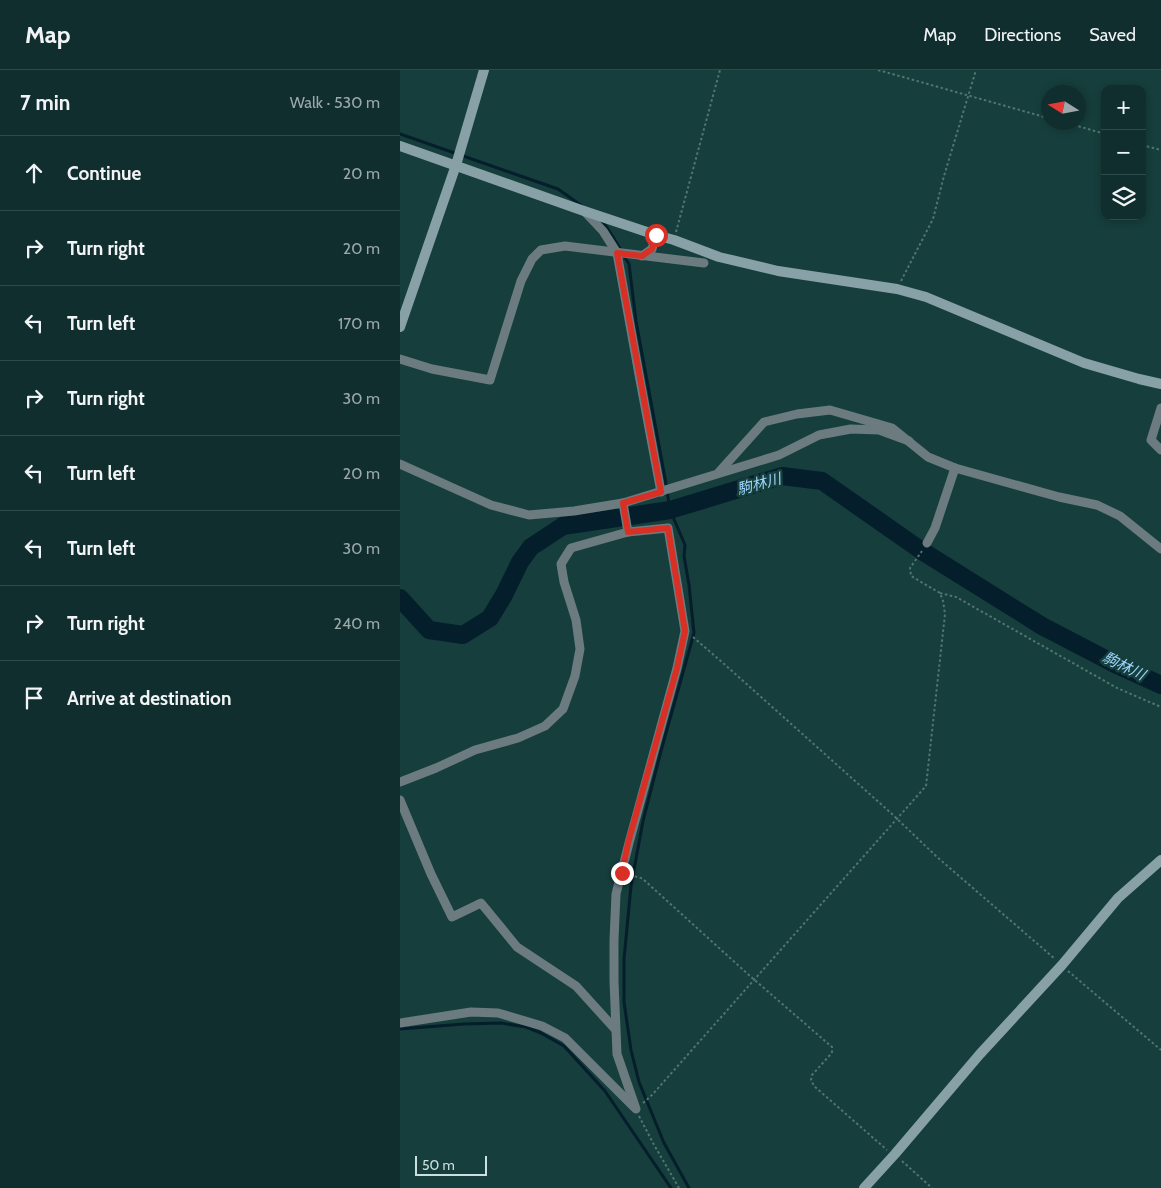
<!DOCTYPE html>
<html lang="en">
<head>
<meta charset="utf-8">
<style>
	body { margin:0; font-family:Cabin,"Noto Sans JP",sans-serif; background:#1e3a39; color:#f1f3f6 }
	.controls { position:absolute; right:15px; top:15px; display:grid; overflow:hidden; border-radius:10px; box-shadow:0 2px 8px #0003 }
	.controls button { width:45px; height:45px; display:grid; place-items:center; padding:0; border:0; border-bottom:1px solid #304a49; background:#102e2d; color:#f1f3f6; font:25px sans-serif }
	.compass { position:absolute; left:641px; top:15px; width:45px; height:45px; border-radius:50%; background:#102e2d; box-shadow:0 2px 8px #0003; rotate:281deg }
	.scale { position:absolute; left:15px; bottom:12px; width:72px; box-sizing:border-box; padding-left:5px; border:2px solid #cbdfde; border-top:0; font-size:14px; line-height:18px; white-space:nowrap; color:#cbdfde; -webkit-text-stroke:4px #163e3c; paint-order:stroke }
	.stop { position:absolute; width:15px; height:15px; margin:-11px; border:4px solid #d93025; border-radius:50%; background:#fff }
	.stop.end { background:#d93025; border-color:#fff; box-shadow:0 1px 5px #0008 }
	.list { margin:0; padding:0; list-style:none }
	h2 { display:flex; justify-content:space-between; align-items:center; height:65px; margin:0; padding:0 20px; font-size:21px }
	h2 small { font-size:16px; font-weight:400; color:#9ca8aa }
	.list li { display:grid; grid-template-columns:32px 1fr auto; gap:15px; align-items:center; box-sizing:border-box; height:75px; padding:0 20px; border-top:1px solid #304a49 }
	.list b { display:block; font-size:19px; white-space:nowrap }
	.list em { font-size:16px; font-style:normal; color:#9ca8aa }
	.icon { flex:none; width:28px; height:28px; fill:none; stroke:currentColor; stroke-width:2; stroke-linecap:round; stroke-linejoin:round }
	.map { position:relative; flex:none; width:761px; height:1118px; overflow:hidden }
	header { display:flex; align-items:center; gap:30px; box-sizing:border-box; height:70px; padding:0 25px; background:#102e2d; border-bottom:1px solid #304a49 }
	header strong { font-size:24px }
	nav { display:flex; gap:28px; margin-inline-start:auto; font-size:18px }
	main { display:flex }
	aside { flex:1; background:#102e2d }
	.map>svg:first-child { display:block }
</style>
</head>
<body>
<header>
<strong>Map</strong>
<nav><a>Map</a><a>Directions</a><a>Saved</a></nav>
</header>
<main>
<aside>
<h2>7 min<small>Walk · 530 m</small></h2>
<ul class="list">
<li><svg class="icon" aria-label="ahead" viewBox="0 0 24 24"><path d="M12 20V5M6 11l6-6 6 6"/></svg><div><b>Continue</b></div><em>20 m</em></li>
<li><svg class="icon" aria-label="right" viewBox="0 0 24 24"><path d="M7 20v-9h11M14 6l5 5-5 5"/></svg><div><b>Turn right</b></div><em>20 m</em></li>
<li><svg class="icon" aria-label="left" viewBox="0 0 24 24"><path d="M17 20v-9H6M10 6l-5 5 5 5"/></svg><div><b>Turn left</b></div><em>170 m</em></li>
<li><svg class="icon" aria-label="right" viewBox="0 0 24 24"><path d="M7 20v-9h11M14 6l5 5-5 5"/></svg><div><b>Turn right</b></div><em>30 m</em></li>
<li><svg class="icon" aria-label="left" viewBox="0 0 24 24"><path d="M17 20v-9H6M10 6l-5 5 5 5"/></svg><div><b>Turn left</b></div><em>20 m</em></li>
<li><svg class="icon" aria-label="left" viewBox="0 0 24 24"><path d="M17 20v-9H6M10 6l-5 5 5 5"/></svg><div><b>Turn left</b></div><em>30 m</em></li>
<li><svg class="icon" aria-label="right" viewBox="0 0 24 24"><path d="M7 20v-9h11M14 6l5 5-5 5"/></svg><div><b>Turn right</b></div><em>240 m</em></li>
<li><svg class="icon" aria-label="arrive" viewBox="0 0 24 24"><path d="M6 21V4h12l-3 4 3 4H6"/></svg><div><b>Arrive at destination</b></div></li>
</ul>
</aside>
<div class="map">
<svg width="761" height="1118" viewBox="0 0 761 1118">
	<rect width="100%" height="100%" fill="#163e3c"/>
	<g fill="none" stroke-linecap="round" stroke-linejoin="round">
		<!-- stream -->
		<g stroke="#051e2c" stroke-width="3">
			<polyline points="0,64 158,119 182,136"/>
			<polyline points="201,150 208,159 221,180"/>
			<polyline points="224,186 229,194 236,251 265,408 270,440 285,475 284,486 289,515 294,563 261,681 243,751 231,816 224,889 224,932 231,980 239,1012 264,1073 289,1118"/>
			<polyline points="0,959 64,954 101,953 126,957 141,963 164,976 205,1021 271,1118"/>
		</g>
		<!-- river -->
		<polyline stroke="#051e2c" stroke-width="18" points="0,528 29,560 63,565 90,548 104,525 120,492 131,477 163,456 270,440 382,406 422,411 522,481 642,556 715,594 761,615"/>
		<!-- path -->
		<g stroke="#527472" stroke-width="2" stroke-dasharray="2.5 2.5" stroke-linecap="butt">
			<polyline points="478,0 648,48"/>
			<polyline points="664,52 705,64"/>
			<polyline points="742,75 761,80"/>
			<polyline points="276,162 320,0"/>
			<polyline points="501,211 533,149 544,106 576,0"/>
			<polyline points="540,523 556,527 717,618 761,637"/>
			<polyline points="293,567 323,593 492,744 537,787 655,889"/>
			<polyline points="230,805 241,808 244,810 350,906 432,977 432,982 430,985 412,1005 411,1010 414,1016 487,1080"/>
			<polyline points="668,901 761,980"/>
			<polyline points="243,1033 252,1025 526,716 545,544 543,531 540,523 511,506 510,498 522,481"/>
			<polyline points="239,1046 253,1073 279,1118"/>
			<polyline points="502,1091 532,1118"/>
		</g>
		<!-- street -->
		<g stroke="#6b7b7f" stroke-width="9">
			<polyline points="184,141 203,161 217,183 240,310 261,422"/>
			<polyline points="242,186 252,179 256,165"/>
			<polyline points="0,289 32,299 90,310 121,211 132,189 141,180 165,176 304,193"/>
			<polyline points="761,338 751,370 761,380"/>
			<polyline points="0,394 91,435 129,445 174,441 223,433 379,385 419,365 451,359 479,360 509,371"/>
			<polyline points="319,402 364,352 397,344 430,340 492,358 528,387 555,398 659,427 697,435 720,446 761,479"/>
			<polyline points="223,433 228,462"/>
			<polyline points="527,473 535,458 555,398"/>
			<polyline points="0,712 36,698 75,680 118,668 145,656 163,639 175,606 180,579 176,550 164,512 161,494 171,478 228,462 268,458 285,561 277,598 229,773 216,824 214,870 214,911 217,984 236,1039"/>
			<polyline points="0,730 31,804 52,847 81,833 117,877 176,916 215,959"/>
			<polyline points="0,953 71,942 98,943 142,956 165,968 234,1037"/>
		</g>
		<!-- secondary -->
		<g stroke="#87a1a7" stroke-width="10">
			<polyline points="0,76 184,141 256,165 274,170 319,187 378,201 497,219 526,227 684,293 739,309 761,314"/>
			<polyline points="0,257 56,95 84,0"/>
			<polyline points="464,1118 495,1084 580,984 662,895 718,828 761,790"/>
		</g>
	</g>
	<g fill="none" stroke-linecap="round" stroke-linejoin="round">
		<!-- route -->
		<polyline stroke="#d93025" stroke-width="6" points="222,803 228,773 277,598 285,561 268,458 228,462 223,433 261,422 217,183 242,186 252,179 256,165"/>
	</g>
	<g text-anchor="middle" stroke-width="5" stroke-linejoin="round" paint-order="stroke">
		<!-- water labels -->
		<g font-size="15" font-style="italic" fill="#9cd5fc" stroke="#163e3c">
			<text transform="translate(359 414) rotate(-15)" y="5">駒林川</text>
			<text transform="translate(724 596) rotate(26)" y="5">駒林川</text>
		</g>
	</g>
</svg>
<div class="controls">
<button>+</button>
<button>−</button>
<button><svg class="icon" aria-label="layers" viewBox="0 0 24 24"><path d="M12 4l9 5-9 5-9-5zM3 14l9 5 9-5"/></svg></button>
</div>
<svg class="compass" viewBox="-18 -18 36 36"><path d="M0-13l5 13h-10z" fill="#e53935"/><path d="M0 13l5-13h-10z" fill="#9ca8aa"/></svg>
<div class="scale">50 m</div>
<div class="stop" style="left:256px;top:165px"></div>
<div class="stop end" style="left:222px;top:803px"></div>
</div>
</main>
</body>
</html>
